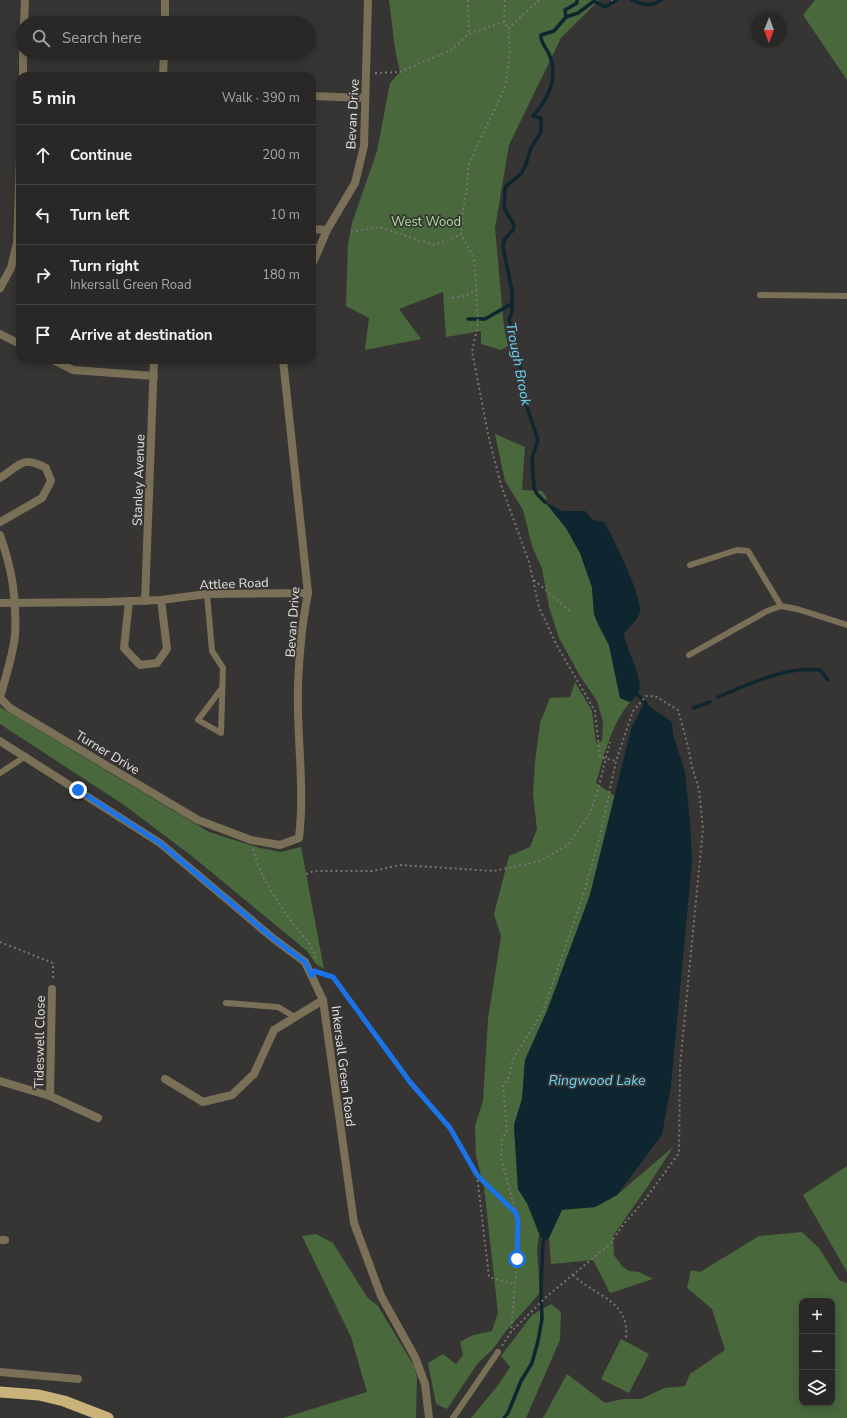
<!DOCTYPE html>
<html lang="en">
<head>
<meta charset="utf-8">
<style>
	body { margin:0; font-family:"Nunito Sans",sans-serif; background:#353432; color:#f1f3f6 }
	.controls { position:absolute; right:12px; bottom:12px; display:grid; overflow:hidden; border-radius:8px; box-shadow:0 2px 10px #0003 }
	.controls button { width:36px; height:36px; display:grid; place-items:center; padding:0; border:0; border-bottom:1px solid #454443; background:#292826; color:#f1f3f6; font:20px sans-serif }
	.compass { position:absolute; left:751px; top:12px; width:36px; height:36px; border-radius:50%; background:#292826; box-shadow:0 2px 10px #0003; rotate:181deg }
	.stop { position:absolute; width:12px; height:12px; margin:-9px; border:3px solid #1a73e8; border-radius:50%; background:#fff }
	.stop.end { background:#1a73e8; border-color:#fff; box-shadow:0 1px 4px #0008 }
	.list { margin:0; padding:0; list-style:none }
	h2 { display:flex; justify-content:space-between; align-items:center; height:52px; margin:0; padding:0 16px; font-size:17px }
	h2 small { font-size:13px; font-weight:400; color:#a5a6a7 }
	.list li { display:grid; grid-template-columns:26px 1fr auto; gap:12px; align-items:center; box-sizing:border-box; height:60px; padding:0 16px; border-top:1px solid #454443 }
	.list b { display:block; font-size:15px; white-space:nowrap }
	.list p { margin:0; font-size:13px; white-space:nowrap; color:#a5a6a7 }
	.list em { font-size:13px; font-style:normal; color:#a5a6a7 }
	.icon { flex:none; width:22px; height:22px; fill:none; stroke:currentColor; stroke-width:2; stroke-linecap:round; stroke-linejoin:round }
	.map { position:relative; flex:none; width:847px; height:1418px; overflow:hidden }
	.search { position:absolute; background:#292826; box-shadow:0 2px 10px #0003; left:16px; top:16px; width:300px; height:44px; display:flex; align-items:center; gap:10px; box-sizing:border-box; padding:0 14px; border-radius:22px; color:#a5a6a7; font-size:15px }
	.panel { position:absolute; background:#292826; box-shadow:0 2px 10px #0003; left:16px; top:72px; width:300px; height:292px; border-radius:12px }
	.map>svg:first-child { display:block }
</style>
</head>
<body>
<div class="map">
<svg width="847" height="1418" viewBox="0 0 847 1418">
	<rect width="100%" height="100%" fill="#373533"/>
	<!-- green -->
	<g fill="#49683c" fill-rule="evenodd">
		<polygon points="389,0 599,0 561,38 509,145 495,228 504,327 508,346 501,350 481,344 481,331 446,337 443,292 399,309 421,339 365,350 369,318 346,306 348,244 352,223 377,151 390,83 400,72 395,49"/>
		<polygon points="815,0 847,0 847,80 803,15"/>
		<path d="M495,434L525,447L522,490L542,491L547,498L545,502L566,528L580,553L592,587L594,614L598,624L609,645L620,698L630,702C610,727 605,753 596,783L615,796L590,895L547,1011L525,1060L522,1099L514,1125L518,1189L527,1203L539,1234L537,1250L540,1293L506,1331L492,1350L478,1363L447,1409L436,1404L428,1363L443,1354L456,1364L463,1355L460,1342L473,1335L492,1331L498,1313L484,1187L476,1156L475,1126L483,1101L488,1019L501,936L494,914L509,856L530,847L537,829L533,794L535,762L540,723L550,698L570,697L575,682L592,711L596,743L602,741L603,722L597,701L580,676L559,638L549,607L542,569L532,546L523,510L505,481Z"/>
		<polygon points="0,707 209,832 260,848 281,852 301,847 324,969 316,964 307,951 193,857 124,805 0,724"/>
		<polygon points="673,1147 648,1186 613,1236 614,1255 622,1266 629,1271 639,1272 653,1279 610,1293 593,1260 551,1264 549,1238 562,1209 595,1207 617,1195"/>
		<polygon points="847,1166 847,1272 803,1195"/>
		<path d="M802,1232L819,1248L839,1280L847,1283V1418H543L567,1374L605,1403L623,1399H641L664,1388L685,1386L690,1374L725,1350L712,1309L687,1288L691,1270L700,1272L759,1236ZM802,1301H832V1403H802Z"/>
		<polygon points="316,1234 333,1243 367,1297 378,1306 414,1366 417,1377 416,1418 283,1418 367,1392 351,1337 302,1236"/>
		<polygon points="551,1304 561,1312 560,1340 526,1418 471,1418 499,1384 510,1367 501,1356 532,1315"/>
		<polygon points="621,1339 649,1354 629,1393 601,1379"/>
	</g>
	<!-- water -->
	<g fill="#0e262f">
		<path d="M545,502L562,511H585L593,520L604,522C613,536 642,597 640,611C639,619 629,627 624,633C625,649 647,682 637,695C635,698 632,700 630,702L620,698L609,645L598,624L594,614L592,587L580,553L566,528Z"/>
		<polygon points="646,704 672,722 673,734 685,772 690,821 692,861 671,1086 662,1135 617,1195 595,1207 562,1210 549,1238 543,1242 527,1203 518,1189 514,1125 522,1099 525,1060 547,1011 590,895 631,729 643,705"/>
	</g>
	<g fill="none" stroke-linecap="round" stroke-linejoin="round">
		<!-- stream -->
		<g stroke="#0e262f" stroke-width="3.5">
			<path d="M631,0C641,4 651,8 661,0"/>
			<polyline points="566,17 565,10 577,3 577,0"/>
			<polyline points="468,319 485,319 513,303"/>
			<path d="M545,502L537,494L534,488L532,458L538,440L525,401L519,356L513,346V334L509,320L512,312V291L503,247L504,240L513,230L514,225L504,208L505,190L506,186L521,174L525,167L531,148L541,132V118L533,116C548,99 559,77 549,54C546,47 540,42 541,35L554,31L566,17L578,13L594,1L605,7L617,0"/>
			<polyline points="638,695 646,704"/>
			<path d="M718,697C750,684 785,666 820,670L828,680"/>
			<polyline points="693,708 710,702"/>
			<polyline points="504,1418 508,1413 521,1381 532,1363 538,1341 542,1319 541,1288 543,1242"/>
		</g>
		<!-- path -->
		<g stroke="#767573" stroke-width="2" stroke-dasharray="2 3" stroke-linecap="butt">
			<polyline points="468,0 469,34"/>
			<polyline points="505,0 504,22 508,29"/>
			<polyline points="539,0 508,29 510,50 505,87 469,164 467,186 462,216 461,234 474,259 476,286 478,324 472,351 488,434 501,485 529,562 539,607 556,644 595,711 600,757 616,761"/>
			<polyline points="611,0 615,0"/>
			<polyline points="375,73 400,72 451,50 469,34 504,22"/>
			<polyline points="351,232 379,227 434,245 451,239 461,234"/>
			<polyline points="452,298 467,295 476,290"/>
			<polyline points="534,580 570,611"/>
			<path d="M253,849C260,877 279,905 296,927C305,939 314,946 316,961"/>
			<polyline points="306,874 314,871 373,871 400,865 494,871 540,861 568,845 589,815 598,790 610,742"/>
			<polyline points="0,942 53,963 53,980"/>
			<polyline points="321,973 333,977 410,1082 450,1128 477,1175 514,1211"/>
			<polyline points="477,1175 489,1277 514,1284"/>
			<path d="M573,1275C596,1297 630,1300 626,1339"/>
			<polyline points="502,1346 511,1332 546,1297 610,1244 622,1226 644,1201 679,1153 680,1066 703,828 699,789 692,767 688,746 678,710 655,696 646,696 633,711 616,761 600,836 582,899 543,1011 514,1057 508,1079 503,1086 507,1130 502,1140 501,1158 518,1221 517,1259 511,1332"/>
		</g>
		<!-- service -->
		<g stroke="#797057" stroke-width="6">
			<polyline points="760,295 847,296"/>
			<polyline points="690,565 737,550 748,551 781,606"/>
			<polyline points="207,594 212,651 223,668 221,733 198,720 222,688"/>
			<polyline points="689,655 767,611 781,606 797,609 847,625"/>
			<polyline points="0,773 26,756"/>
			<polyline points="226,1003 278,1007 295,1017"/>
			<polyline points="453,1418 498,1352"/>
		</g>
		<!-- minor -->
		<g stroke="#797057" stroke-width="8">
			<polyline points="24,23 25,0"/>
			<polyline points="165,23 165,0"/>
			<polyline points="23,76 23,53"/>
			<polyline points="163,76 164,53"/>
			<polyline points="312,96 365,98"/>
			<polyline points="312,229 327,230"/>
			<polyline points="312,265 327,230 355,183 364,146 368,0"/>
			<polyline points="0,288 11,268 17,243 20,159"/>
			<polyline points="0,334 20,344"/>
			<polyline points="53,360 73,370 154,376"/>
			<path d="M0,478C20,465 23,455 46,468L51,481L42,498L0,522"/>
			<path d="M0,535C12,569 17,599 15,635C13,656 5,678 0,698L10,708L198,820L251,840L280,845L299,838C304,796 299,754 298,711C297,675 301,628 308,593L283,360"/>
			<polyline points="129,601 124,648 140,665 157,663 167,649 161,600"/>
			<polyline points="145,601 154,360"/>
			<polyline points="0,603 106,602 161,600 207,594 308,593"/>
			<polyline points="165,1079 203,1102 232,1095 254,1074 274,1030 323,1000"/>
			<polyline points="0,1081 50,1096 98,1118"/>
			<polyline points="50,1096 52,989"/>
			<polyline points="0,1240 5,1240"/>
			<polyline points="0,1372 78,1379"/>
		</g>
		<!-- tertiary -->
		<polyline stroke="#797057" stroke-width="8" points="0,741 160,843 274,939 305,962 323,1000 354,1223 381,1296 415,1357 425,1384 429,1418"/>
		<!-- trunk -->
		<polyline stroke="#cab37a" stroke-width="11" points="0,1392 39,1395 64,1401 108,1418"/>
	</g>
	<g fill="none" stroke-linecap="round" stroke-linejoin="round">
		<!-- route -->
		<polyline stroke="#1a73e8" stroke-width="5" points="78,790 160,843 274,939 305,962 312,976 314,971 333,977 410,1082 450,1128 477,1175 516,1213 518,1222 517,1259"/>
	</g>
	<g text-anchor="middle" stroke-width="3.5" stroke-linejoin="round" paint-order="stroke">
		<!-- street labels -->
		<g font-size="13" fill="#e3e2e0" stroke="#373533">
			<text transform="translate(352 114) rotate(-87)" y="5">Bevan Drive</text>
			<text transform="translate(138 480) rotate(-88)" y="5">Stanley Avenue</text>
			<text transform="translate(234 583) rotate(-2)" y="5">Attlee Road</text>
			<text transform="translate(292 622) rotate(-86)" y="5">Bevan Drive</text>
			<text transform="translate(108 752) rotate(31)" y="5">Turner Drive</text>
			<text transform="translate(39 1042) rotate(-89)" y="5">Tideswell Close</text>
			<text transform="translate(344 1066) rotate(83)" y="5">Inkersall Green Road</text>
		</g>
		<!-- park labels -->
		<g font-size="13" fill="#ace295" stroke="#373533">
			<text x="426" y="226">West Wood</text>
		</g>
		<!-- water labels -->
		<g font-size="14" font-style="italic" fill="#65d7fd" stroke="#373533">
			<text transform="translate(519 364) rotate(79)" y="5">Trough Brook</text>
			<text x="597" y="1085">Ringwood Lake</text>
		</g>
	</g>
</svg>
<div class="controls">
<button>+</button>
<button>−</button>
<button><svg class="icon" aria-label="layers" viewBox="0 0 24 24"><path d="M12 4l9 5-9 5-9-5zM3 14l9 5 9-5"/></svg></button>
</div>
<svg class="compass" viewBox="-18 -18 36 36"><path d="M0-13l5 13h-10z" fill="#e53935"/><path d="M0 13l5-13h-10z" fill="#a5a6a7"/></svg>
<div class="stop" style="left:517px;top:1259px"></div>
<div class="stop end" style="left:78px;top:790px"></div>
<div class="search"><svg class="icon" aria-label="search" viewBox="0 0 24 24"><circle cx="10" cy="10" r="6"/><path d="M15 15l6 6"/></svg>Search here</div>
<section class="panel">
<h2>5 min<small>Walk · 390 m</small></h2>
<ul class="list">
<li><svg class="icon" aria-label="ahead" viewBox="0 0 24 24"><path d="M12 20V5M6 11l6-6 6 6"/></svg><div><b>Continue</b></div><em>200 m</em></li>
<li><svg class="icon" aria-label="left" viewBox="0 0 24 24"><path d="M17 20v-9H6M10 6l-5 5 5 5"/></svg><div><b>Turn left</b></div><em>10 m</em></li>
<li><svg class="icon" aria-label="right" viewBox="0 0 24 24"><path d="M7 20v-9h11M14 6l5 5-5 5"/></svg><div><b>Turn right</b><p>Inkersall Green Road</p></div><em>180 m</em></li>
<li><svg class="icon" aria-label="arrive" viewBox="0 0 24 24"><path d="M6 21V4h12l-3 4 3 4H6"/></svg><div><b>Arrive at destination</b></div></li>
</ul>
</section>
</div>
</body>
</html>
